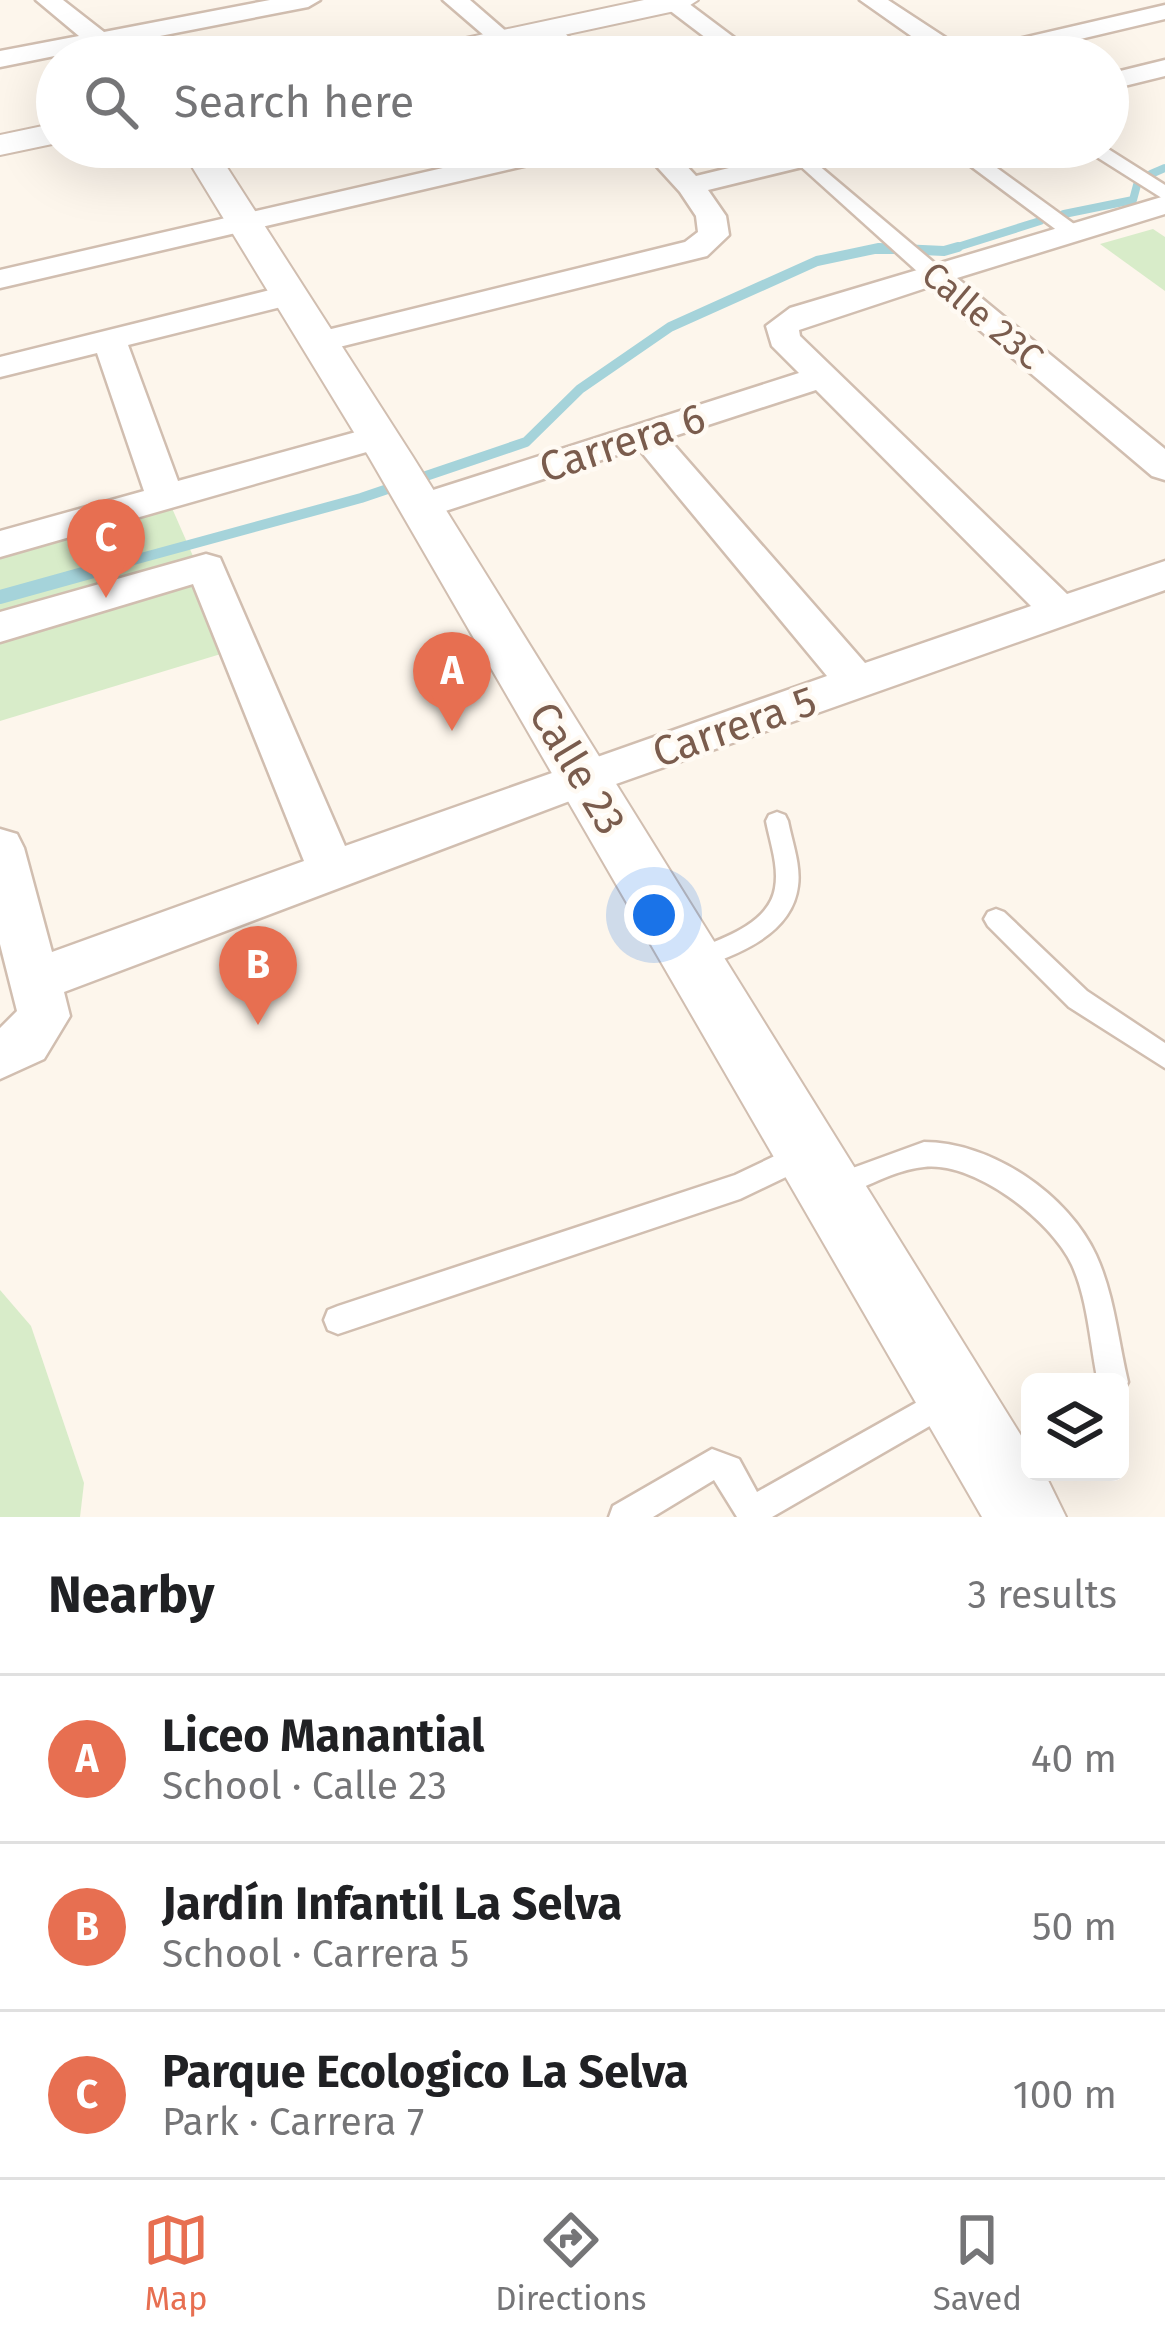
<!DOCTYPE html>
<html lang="en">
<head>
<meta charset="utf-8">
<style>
	body { margin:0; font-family:"Fira Sans",sans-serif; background:#f6f6f6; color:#202124 }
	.controls { position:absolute; right:36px; bottom:36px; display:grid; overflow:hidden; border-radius:18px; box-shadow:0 12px 48px #0002 }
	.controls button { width:108px; height:108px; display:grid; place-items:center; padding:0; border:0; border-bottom:3px solid #e0e0e0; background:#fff; color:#202124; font:60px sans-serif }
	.you { position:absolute; left:654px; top:915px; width:42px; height:42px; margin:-30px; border:9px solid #fff; border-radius:50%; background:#1a73e8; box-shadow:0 0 0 18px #1a73e833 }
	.badge { display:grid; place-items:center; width:78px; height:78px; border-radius:50%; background:#e76f51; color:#fff; font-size:39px; font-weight:700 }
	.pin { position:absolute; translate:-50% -99px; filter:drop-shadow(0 3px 6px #0008) }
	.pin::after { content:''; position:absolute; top:63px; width:42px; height:36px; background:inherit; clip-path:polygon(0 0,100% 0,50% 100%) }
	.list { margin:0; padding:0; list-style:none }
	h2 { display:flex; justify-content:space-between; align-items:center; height:156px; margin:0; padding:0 48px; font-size:51px }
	h2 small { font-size:39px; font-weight:400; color:#757577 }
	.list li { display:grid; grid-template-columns:78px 1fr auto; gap:36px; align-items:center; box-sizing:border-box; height:168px; padding:0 48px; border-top:3px solid #e0e0e0 }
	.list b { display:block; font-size:45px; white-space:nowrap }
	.list p { margin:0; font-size:39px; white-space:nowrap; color:#757577 }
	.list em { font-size:39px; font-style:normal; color:#757577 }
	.icon { flex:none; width:66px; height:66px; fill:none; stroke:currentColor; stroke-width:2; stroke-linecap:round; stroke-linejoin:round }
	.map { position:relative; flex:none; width:1165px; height:1517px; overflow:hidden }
	.search { position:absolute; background:#fff; box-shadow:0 12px 48px #0002; left:36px; right:36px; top:36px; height:132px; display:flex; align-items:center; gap:30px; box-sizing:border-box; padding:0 42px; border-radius:66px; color:#757577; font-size:45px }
	.sheet { height:660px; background:#fff }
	nav { display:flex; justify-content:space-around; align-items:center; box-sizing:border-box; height:168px; border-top:3px solid #e0e0e0; background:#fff; font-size:33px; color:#757577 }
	nav a { display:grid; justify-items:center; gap:6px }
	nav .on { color:#e76f51 }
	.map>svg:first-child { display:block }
</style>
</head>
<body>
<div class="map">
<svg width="1165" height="1517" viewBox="0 0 1165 1517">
	<rect width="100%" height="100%" fill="#fdf6ec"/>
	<!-- green -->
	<g fill="#d8ecc9">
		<polygon points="1153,229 1165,237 1165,291 1100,244"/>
		<polygon points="168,499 234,650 0,721 0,546"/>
		<polygon points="0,1290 31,1326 84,1483 80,1517 0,1517"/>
	</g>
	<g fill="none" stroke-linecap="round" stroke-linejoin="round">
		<!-- stream-far2 -->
		<g stroke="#a5d3da" stroke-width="8">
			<polyline points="1151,174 1165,168"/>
			<polyline points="1064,214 1133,200 1137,185"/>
			<polyline points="871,250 917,250"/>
			<polyline points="948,250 1040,221"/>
		</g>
		<!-- stream-far1 -->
		<polyline stroke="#a5d3da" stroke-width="10" points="97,570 361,498 526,442 580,389 670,327 817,261 879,248 944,251 958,247"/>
		<!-- stream -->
		<polyline stroke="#a5d3da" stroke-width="14" points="0,597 108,567"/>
		<defs>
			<g id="service">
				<path d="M777,812L785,815L788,821C792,842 801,865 798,886C792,936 734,956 693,970L685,967L681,960L685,953C715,941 769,926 775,888C779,866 770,842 766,821L769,815Z"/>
				<polygon points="996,909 1004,912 1087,991 1165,1043 1165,1068 1069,1007 988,926 984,919 988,912"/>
				<path d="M924,1142C991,1142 1068,1194 1096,1255C1114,1294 1118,1340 1128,1382L1123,1392L1120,1394V1382H1098C1090,1344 1088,1300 1072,1265C1051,1220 974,1161 924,1167C894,1170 864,1188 837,1199L828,1195L824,1186L828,1177Z"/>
				<polygon points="802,1143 811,1147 815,1156 811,1165 740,1199 338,1334 328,1330 324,1320 328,1310 338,1306 735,1175"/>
				<polygon points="944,1387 954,1392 959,1402 954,1412 772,1517 737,1517 714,1480 653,1517 609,1517 613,1506 712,1449 739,1459 757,1492"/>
			</g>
			<g id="pedestrian">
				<polygon points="945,147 968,147 1085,232 1074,239 1066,237"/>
				<polygon points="1081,147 1105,147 1165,185 1165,200"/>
				<polygon points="804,153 945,272 945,282 929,282 797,163 797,155"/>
			</g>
			<g id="minor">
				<polygon points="36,0 63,0 104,32 270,0 320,0 308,7 119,44 126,51 119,57 104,56 94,48 0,67 0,51 79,36"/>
				<polygon points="443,0 470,0 515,39 512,44 494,44"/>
				<polygon points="656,0 684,0 760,57 731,57"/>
				<polygon points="860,0 888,0 966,51 1165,5 1165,19 1004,57 941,57"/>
				<polygon points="548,22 557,24 586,57 559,57 536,29"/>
				<polygon points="1165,60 1165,76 1108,90 1108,74"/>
				<polygon points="534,147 585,147 571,155 0,288 0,270"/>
				<polygon points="639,147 669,147 696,176 815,147 864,147 860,153 708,190 726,216 729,235 707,256 319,352 302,342 307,335 685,242 698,232 696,216 680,192"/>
				<path d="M1165,196V214L957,278L1165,449V480L1152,476L929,287L799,330L800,336L1067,594L1165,561V590L599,790L64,992L70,1016L44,1059L0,1079V1028L17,1011L0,944V829L17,834L24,848L52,952L304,861L193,584L0,642V612L206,554L220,558L345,846L827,676L638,448L421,519L408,516L402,507L408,498L799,373L772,346L766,326L790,308ZM816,390L1031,606L865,663L668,438Z"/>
				<polygon points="290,285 301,288 306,295 301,302 128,345 178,481 378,426 391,429 396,437 391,445 0,557 0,531 144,491 97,353 0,377 0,357"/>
			</g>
			<g id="tertiary">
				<polygon points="644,0 698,0 684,9 461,57 404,57 419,48"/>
				<polygon points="57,123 57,143 0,155 0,135"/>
				<polygon points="180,147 214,147 413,457 1030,1450 1030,1472 1044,1472 1066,1517 982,1517 369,457"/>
			</g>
		</defs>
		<!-- service casing -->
		<use href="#service" stroke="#d1beb0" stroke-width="5"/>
		<!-- pedestrian casing -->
		<use href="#pedestrian" stroke="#d1beb0" stroke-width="5"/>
		<!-- minor casing -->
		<use href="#minor" stroke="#d1beb0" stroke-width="5"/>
		<!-- tertiary casing -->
		<use href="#tertiary" stroke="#d1beb0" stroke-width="4"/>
		<!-- service -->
		<use href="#service" fill="#fff" fill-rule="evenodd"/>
		<!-- pedestrian -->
		<use href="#pedestrian" fill="#fff" fill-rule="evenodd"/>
		<!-- minor -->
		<use href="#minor" fill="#fff" fill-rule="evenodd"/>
		<!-- tertiary -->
		<use href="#tertiary" fill="#fff" fill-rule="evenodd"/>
	</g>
	<g text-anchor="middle" stroke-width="9" stroke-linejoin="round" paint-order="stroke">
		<!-- far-street labels -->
		<g font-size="36" fill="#7a5c4d" stroke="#fffaf3">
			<text transform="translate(983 315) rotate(40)" y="13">Calle 23C</text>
		</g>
		<!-- street labels -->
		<g font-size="42" fill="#7a5c4d" stroke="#fffaf3">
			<text transform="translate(622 442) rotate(-18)" y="15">Carrera 6</text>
			<text transform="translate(734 726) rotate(-19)" y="15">Carrera 5</text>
			<text transform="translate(578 768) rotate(59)" y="15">Calle 23</text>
		</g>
	</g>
</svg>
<div class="controls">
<button><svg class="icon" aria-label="layers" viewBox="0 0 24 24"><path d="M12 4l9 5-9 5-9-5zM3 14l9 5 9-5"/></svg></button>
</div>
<div class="you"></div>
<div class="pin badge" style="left:452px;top:731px">A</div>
<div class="pin badge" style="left:258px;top:1025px">B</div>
<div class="pin badge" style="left:106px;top:598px">C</div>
<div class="search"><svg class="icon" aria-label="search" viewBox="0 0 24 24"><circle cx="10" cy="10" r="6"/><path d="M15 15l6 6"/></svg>Search here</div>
</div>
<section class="sheet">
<h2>Nearby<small>3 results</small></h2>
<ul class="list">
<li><span class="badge">A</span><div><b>Liceo Manantial</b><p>School · Calle 23</p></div><em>40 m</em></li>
<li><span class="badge">B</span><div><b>Jardín Infantil La Selva</b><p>School · Carrera 5</p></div><em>50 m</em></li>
<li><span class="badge">C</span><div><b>Parque Ecologico La Selva</b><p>Park · Carrera 7</p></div><em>100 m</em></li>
</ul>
</section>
<nav>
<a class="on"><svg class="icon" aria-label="map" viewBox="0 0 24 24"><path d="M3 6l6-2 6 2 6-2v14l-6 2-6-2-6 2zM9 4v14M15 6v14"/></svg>Map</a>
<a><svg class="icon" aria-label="directions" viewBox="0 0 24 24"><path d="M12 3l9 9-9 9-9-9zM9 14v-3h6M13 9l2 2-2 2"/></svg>Directions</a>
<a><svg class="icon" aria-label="saved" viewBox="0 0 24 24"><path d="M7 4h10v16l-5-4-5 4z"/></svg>Saved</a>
</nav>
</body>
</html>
